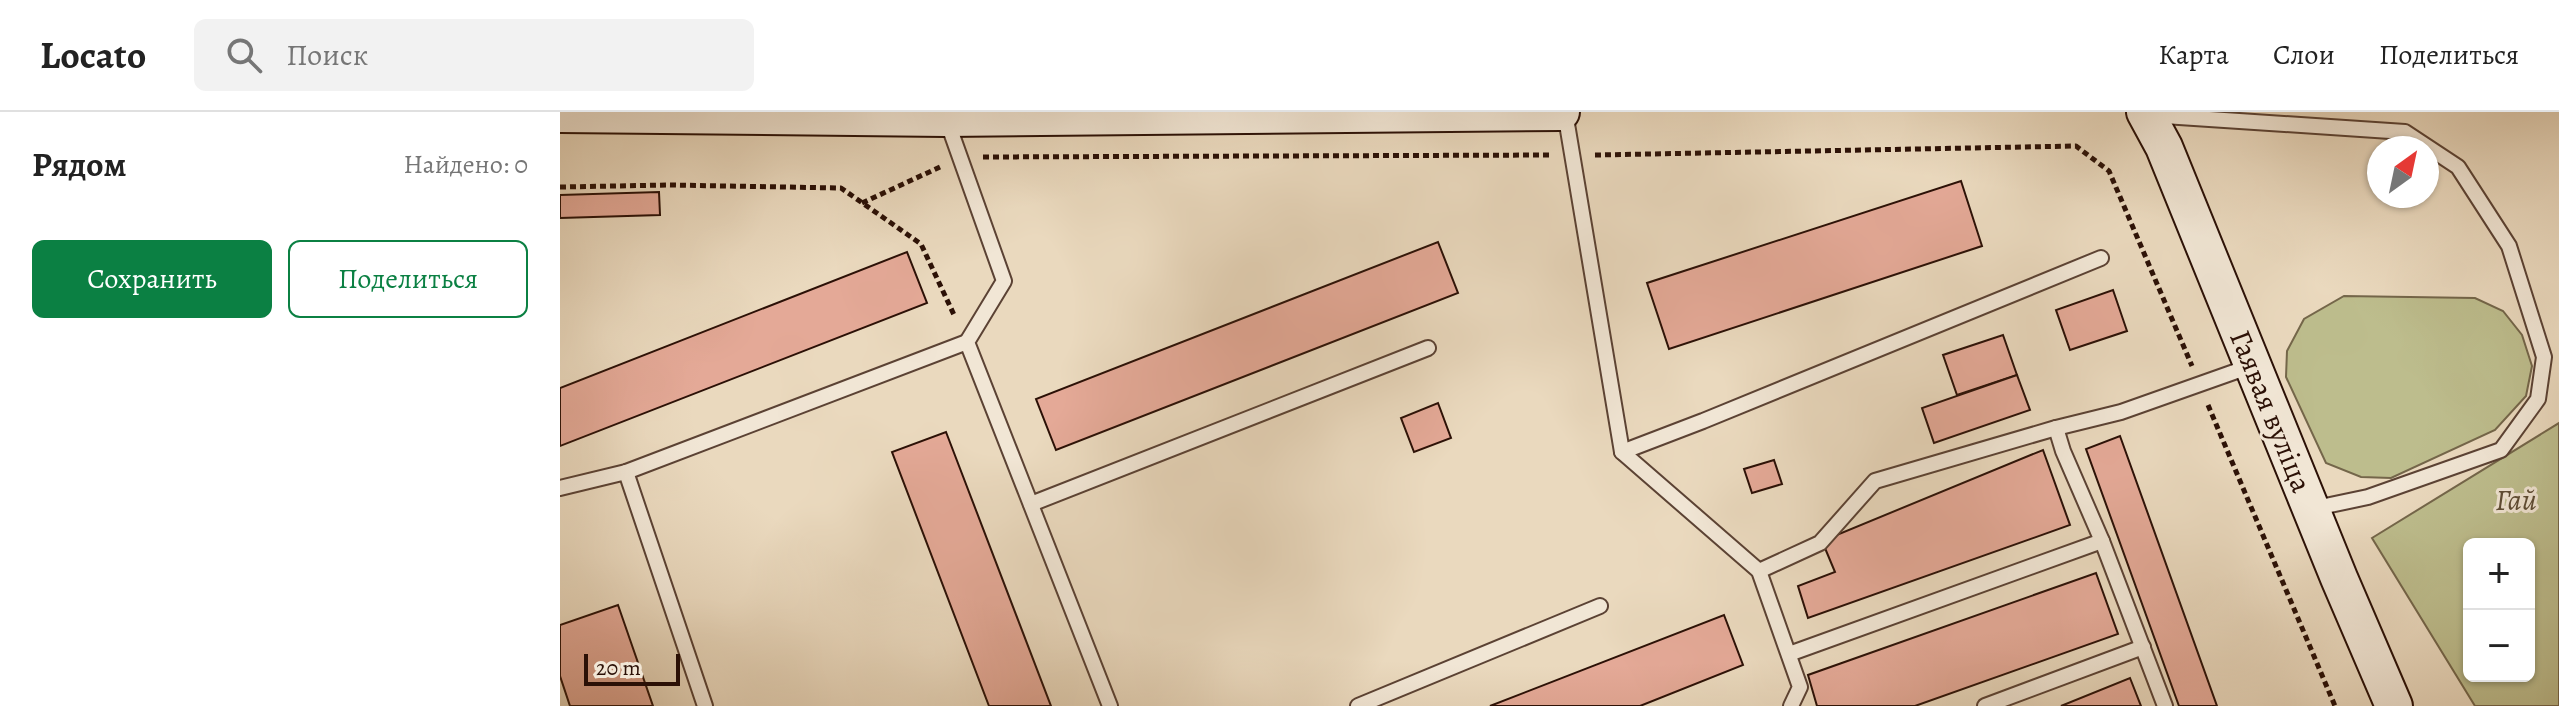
<!DOCTYPE html>
<html lang="ru">
<head>
<meta charset="utf-8">
<style>
	body { margin:0; font-family:Alegreya,serif; background:#f2f2f2; color:#222 }
	.controls { position:absolute; right:24px; bottom:24px; display:grid; overflow:hidden; border-radius:12px; box-shadow:0 2px 6px #0004 }
	.controls button { width:72px; height:72px; display:grid; place-items:center; padding:0; border:0; border-bottom:2px solid #e0e0e0; background:#fff; color:#222; font:40px sans-serif }
	.compass { position:absolute; left:1807px; top:24px; width:72px; height:72px; border-radius:50%; background:#fff; box-shadow:0 2px 6px #0004; rotate:33deg }
	.scale { position:absolute; left:24px; bottom:20px; width:96px; box-sizing:border-box; padding-left:8px; border:4px solid #2b1006; border-top:0; font-size:22px; line-height:28px; white-space:nowrap; color:#2b1006; -webkit-text-stroke:6px #f1e6d5; paint-order:stroke }
	.list { margin:0; padding:0; list-style:none }
	h2 { display:flex; justify-content:space-between; align-items:center; height:104px; margin:0; padding:0 32px; font-size:34px }
	h2 small { font-size:26px; font-weight:400; color:#767676 }
	.actions { display:flex; gap:16px; padding:24px 32px }
	.actions a { flex:1; padding:18px 0; border:2px solid #0b8043; border-radius:12px; text-align:center; font-size:28px; color:#0b8043 }
	.actions .main { background:#0b8043; color:#fff }
	.icon { flex:none; width:44px; height:44px; fill:none; stroke:currentColor; stroke-width:2; stroke-linecap:round; stroke-linejoin:round }
	.map { position:relative; flex:none; width:1999px; height:594px; overflow:hidden }
	header { display:flex; align-items:center; gap:48px; box-sizing:border-box; height:112px; padding:0 40px; background:#fff; border-bottom:2px solid #e0e0e0 }
	header strong { font-size:38px }
	nav { display:flex; gap:44px; margin-inline-start:auto; font-size:28px }
	.search { width:560px; height:72px; background:#f2f2f2; display:flex; align-items:center; gap:20px; box-sizing:border-box; padding:0 28px; border-radius:12px; color:#767676; font-size:30px }
	main { display:flex }
	aside { flex:1; background:#fff }
	.map>svg:first-child { display:block }
</style>
</head>
<body>
<header>
<strong>Locato</strong>
<div class="search"><svg class="icon" aria-label="search" viewBox="0 0 24 24"><circle cx="10" cy="10" r="6"/><path d="M15 15l6 6"/></svg>Поиск</div>
<nav><a>Карта</a><a>Слои</a><a>Поделиться</a></nav>
</header>
<main>
<aside>
<h2>Рядом<small>Найдено: 0</small></h2>
<ul class="list">
</ul>
<div class="actions"><a class="main">Сохранить</a><a>Поделиться</a></div>
</aside>
<div class="map">
<svg width="1999" height="594" viewBox="0 0 1999 594">
	<rect width="100%" height="100%" fill="#ead9be"/>
	<filter id="stains"><feTurbulence type="fractalNoise" baseFrequency=".0025" numOctaves="4"/><feColorMatrix values="0 0 0 0 .2 0 0 0 0 .09 0 0 0 0 .02 0 0 0 .5 -.17"/></filter>
	<radialGradient id="worn" r=".72"><stop offset=".6" stop-color="#630" stop-opacity="0"/><stop offset="1" stop-color="#630" stop-opacity=".3"/></radialGradient>
	<!-- green -->
	<g fill="#bdbd8d" stroke="#74664a" stroke-width="2" fill-rule="evenodd">
		<polygon points="1784,184 1915,186 1943,199 1962,223 1972,254 1966,284 1935,318 1831,366 1801,365 1766,351 1726,265 1727,239 1744,207"/>
		<path d="M1999,311V594H1915L1812,426ZM1969,432V564H1909V432Z"/>
	</g>
	<!-- building -->
	<g fill="#e4a997" stroke="#2b1006" stroke-width="2">
		<polygon points="1401,69 1422,134 1109,237 1087,171"/>
		<polygon points="99,80 100,103 0,106 0,83"/>
		<polygon points="878,130 898,181 496,338 476,287"/>
		<polygon points="347,140 367,191 0,334 0,276"/>
		<polygon points="1553,178 1567,219 1510,238 1496,198"/>
		<polygon points="1443,223 1457,263 1397,283 1383,243"/>
		<polygon points="1457,263 1470,298 1374,331 1362,296"/>
		<polygon points="878,291 891,326 854,340 841,306"/>
		<polygon points="386,320 491,594 429,594 332,340"/>
		<polygon points="1560,324 1657,594 1619,594 1526,337"/>
		<polygon points="1483,338 1510,413 1248,506 1238,474 1275,460 1262,429"/>
		<polygon points="1214,348 1222,372 1192,381 1184,357"/>
		<polygon points="1536,461 1558,522 1355,594 1257,594 1248,563"/>
		<polygon points="58,493 93,594 10,594 0,564 0,513"/>
		<polygon points="1164,503 1183,553 1080,594 930,594"/>
		<polygon points="1570,566 1581,594 1501,594"/>
	</g>
	<g fill="none" stroke-linecap="round" stroke-linejoin="round">
		<defs>
			<g id="lane">
				<polyline points="1005,0 1062,340 1199,459 1240,575 1231,594"/>
				<polyline points="1589,3 1845,20 1898,55 1949,134 1984,245 1978,287 1941,338 1808,385 1751,397"/>
				<polyline points="386,6 444,169 407,230 550,594"/>
				<polyline points="1496,316 1503,339 1542,429 1605,594"/>
				<polyline points="1062,340 1143,309 1541,146"/>
				<polyline points="66,360 145,594"/>
				<polyline points="0,376 66,360 407,230"/>
				<polyline points="471,392 868,236"/>
				<polyline points="1199,459 1260,431 1315,369 1496,316 1561,300 1691,254"/>
				<polyline points="1229,542 1542,429"/>
				<polyline points="798,594 1040,494"/>
				<polyline points="1425,594 1583,535"/>
			</g>
			<g id="secondary">
				<polyline points="1585,0 1604,35 1779,466 1834,594"/>
				<polyline points="0,2 386,6 1001,0"/>
			</g>
		</defs>
		<!-- lane casing -->
		<use href="#lane" stroke="#5b4234" stroke-width="18"/>
		<!-- secondary casing -->
		<use href="#secondary" stroke="#2b1006" stroke-width="40"/>
		<!-- path -->
		<g stroke="#2b1006" stroke-width="5" stroke-dasharray="6 4" stroke-linecap="butt">
			<polyline points="1035,43 1516,34 1549,59 1632,254"/>
			<polyline points="423,45 989,43"/>
			<polyline points="0,75 109,73 281,76 361,132 395,205"/>
			<polyline points="302,91 380,55"/>
			<polyline points="1648,293 1775,594"/>
		</g>
		<!-- lane -->
		<use href="#lane" stroke="#f1e6d5" stroke-width="14"/>
		<!-- secondary -->
		<use href="#secondary" stroke="#f1e6d5" stroke-width="36"/>
	</g>
	<g text-anchor="middle" stroke-width="6" stroke-linejoin="round" paint-order="stroke">
		<!-- street labels -->
		<g font-size="30" fill="#2b1006" stroke="#f1e6d5">
			<text transform="translate(1711 299) rotate(68)" y="10">Гаявая вуліца</text>
		</g>
		<!-- park labels -->
		<g font-size="30" font-style="italic" fill="#5e4d35" stroke="#f1e6d5">
			<text x="1956" y="398">Гай</text>
		</g>
	</g>
	<rect width="100%" height="100%" filter="url(#stains)"/>
	<rect width="100%" height="100%" fill="url(#worn)"/>
</svg>
<div class="controls">
<button>+</button>
<button>−</button>
</div>
<svg class="compass" viewBox="-18 -18 36 36"><path d="M0-13l5 13h-10z" fill="#e53935"/><path d="M0 13l5-13h-10z" fill="#767676"/></svg>
<div class="scale">20 m</div>
</div>
</main>
</body>
</html>
